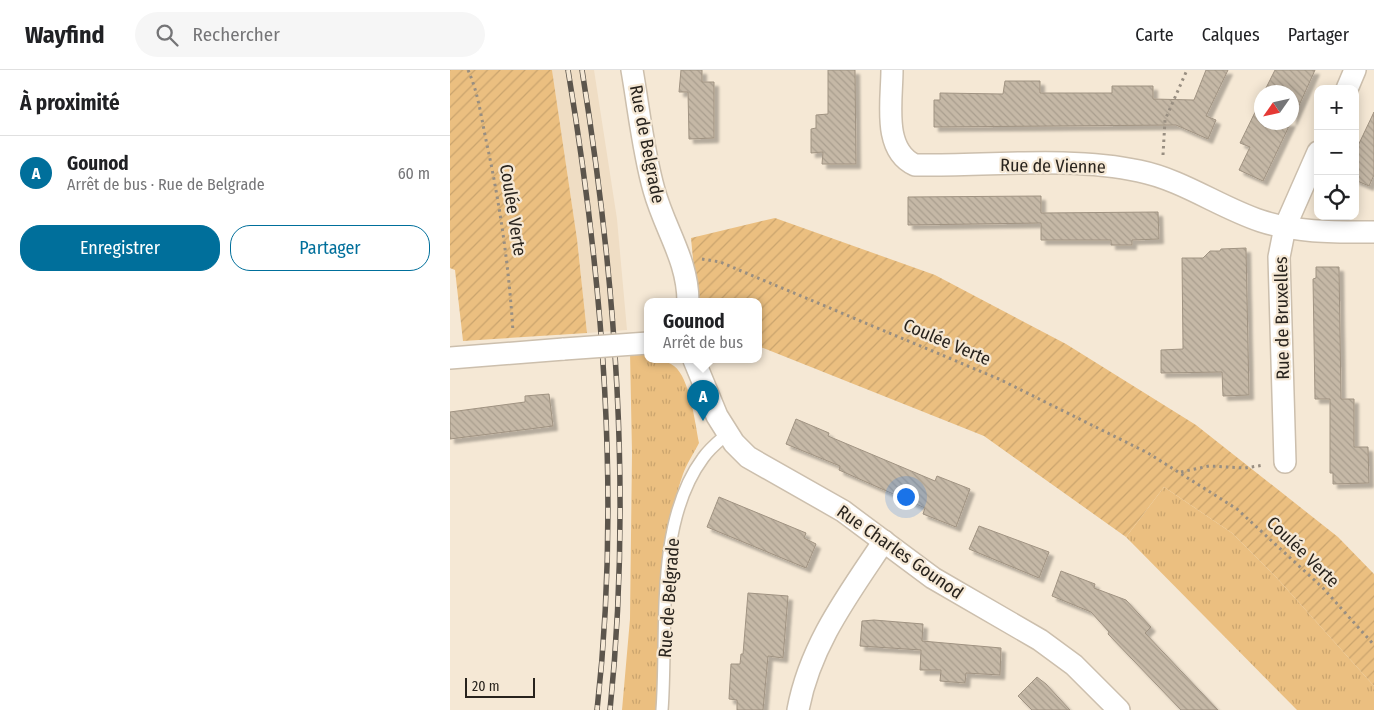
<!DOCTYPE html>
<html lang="fr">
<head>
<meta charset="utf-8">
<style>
	body { margin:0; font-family:"Fira Sans Condensed",sans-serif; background:#f6f6f6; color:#202124 }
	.controls { position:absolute; right:15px; top:15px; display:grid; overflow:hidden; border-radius:10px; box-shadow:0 2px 12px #0003 }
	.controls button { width:45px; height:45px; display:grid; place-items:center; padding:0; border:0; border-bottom:1px solid #e0e0e0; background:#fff; color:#202124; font:25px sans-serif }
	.compass { position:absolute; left:804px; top:15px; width:45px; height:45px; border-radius:50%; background:#fff; box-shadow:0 2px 12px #0003; rotate:236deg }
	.scale { position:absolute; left:15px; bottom:12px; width:70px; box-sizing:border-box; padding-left:5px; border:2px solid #28231d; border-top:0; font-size:14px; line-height:18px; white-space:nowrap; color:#28231d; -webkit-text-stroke:4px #f5e8d5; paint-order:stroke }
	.you { position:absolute; left:455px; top:426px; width:18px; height:18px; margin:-12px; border:4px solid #fff; border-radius:50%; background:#1a73e8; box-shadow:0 0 0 8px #1a73e833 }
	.badge { display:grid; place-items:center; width:32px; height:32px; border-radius:50%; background:#006f9b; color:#fff; font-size:16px; font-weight:700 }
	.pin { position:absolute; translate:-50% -41px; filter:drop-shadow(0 1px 2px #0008) }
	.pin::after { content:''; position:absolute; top:26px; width:18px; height:15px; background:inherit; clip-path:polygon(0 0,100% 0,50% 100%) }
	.popup { position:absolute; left:194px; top:228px; width:118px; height:65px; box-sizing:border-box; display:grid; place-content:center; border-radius:10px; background:#fff; filter:drop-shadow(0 1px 4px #0005); font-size:16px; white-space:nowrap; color:#757577 }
	.popup b { font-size:19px; color:#202124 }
	.popup::after { content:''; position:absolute; left:50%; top:100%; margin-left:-10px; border:10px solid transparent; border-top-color:#fff }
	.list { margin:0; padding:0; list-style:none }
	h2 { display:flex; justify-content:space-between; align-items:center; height:65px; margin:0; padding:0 20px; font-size:21px }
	h2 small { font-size:16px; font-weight:400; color:#757577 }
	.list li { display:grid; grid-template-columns:32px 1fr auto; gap:15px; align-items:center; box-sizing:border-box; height:75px; padding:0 20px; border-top:1px solid #e0e0e0 }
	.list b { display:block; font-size:19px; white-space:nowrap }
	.list p { margin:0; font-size:16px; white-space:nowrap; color:#757577 }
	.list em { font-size:16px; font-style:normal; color:#757577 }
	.actions { display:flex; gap:10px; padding:15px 20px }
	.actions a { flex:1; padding:11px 0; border:1px solid #006f9b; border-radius:20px; text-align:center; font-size:18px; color:#006f9b }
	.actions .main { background:#006f9b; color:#fff }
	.icon { flex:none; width:28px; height:28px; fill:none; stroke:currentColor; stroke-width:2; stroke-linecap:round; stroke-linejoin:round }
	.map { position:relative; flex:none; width:924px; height:640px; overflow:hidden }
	header { display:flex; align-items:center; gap:30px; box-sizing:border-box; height:70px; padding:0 25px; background:#fff; border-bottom:1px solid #e0e0e0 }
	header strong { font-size:24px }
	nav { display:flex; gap:28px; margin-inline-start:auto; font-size:18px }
	.search { width:350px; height:45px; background:#f6f6f6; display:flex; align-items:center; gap:12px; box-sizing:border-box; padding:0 18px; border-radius:28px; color:#757577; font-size:19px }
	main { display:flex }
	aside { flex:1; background:#fff }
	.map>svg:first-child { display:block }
</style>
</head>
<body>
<header>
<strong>Wayfind</strong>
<div class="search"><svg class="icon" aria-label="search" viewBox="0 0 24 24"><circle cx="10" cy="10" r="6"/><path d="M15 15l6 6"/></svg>Rechercher</div>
<nav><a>Carte</a><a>Calques</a><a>Partager</a></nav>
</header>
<main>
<aside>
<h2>À proximité<small></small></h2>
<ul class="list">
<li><span class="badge">A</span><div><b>Gounod</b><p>Arrêt de bus · Rue de Belgrade</p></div><em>60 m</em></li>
</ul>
<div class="actions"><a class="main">Enregistrer</a><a>Partager</a></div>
</aside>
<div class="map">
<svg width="924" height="640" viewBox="0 0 924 640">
	<defs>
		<pattern id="grass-tufts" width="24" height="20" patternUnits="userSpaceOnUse" patternTransform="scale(1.25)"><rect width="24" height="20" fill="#ebbf80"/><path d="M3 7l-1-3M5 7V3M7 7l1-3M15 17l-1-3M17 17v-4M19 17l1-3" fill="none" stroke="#caa46e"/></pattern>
		<pattern id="garden-furrows" width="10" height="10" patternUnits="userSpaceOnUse" patternTransform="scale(1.25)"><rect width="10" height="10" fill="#ebbf80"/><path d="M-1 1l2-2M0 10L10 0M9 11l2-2" fill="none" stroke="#caa46e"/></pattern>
		<pattern id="building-back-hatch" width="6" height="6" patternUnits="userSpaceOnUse" patternTransform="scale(1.25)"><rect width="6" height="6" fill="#c5b8a6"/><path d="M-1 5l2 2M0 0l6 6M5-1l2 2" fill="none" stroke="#a99e8e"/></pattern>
		<filter id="shadow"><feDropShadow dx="4.5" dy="4.5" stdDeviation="1" flood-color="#0004"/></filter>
	</defs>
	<rect width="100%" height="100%" fill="#f5e8d5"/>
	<!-- built -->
	<polygon fill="#efddc4" points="102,0 144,0 167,149 177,260 137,263 127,169"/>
	<!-- grass -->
	<g fill="url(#grass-tufts)">
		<path d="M180,282L198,283V290C207,290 216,290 224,296C240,308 245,353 249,373C244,383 237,393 233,404C208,476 211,564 206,640H172L180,549L182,383Z"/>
		<polygon points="714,417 782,463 826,507 924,616 924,640 847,640 676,467"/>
	</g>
	<!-- garden -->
	<g fill="url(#garden-furrows)">
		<polygon points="0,0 102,0 127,169 137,263 13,271 5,200 0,198"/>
		<polygon points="325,148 485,205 616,274 746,355 888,467 924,504 924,616 826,507 782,463 714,417 676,467 534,366 308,276 308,232 247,232 241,168"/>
	</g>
	<!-- building -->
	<g fill="url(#building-back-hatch)" stroke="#a09382" filter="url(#shadow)">
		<polygon points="231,0 252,0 252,12 264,12 264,68 239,69 238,22 229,22"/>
		<polygon points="378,0 405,0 406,94 372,94 373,82 361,83 361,59 366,58 366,45 378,44"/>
		<polygon points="756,0 778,0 756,46 766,50 758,69 726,55 484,57 484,30 490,30 490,23 553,24 555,11 590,11 590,23 662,23 662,16 703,16 703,29 744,30"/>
		<polygon points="825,0 865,0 842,51 842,22 814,22"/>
		<polygon points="812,28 812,52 841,52 813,111 789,100 800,77 790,73"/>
		<polygon points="924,42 924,105 919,116 905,110 905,82"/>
		<polygon points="591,126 591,143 708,142 709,169 682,170 682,175 661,175 661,170 591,170 591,153 458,155 458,127"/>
		<polygon points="796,178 799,325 773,326 772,302 711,303 711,280 733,279 732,188 753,188 760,181 770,181 771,179"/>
		<polygon points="866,197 889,197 891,329 904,329 904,377 918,377 919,413 883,414 883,403 880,403 880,329 865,329 863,209 866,208"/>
		<polygon points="99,324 103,356 0,369 0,342 75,332 75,326"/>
		<polygon points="346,349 379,363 378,366 485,411 487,406 520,419 506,457 473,444 475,438 389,400 390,396 336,374"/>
		<polygon points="269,427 356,463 354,468 366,474 356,498 257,457"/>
		<polygon points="529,456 599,482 589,508 519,479"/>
		<polygon points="611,501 645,514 644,518 676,530 701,557 695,563 768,640 731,640 658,564 659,562 641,542 602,526"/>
		<polygon points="298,523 338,526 333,588 318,586 313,640 287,640 287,630 279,629 281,594 290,594 291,584 293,584"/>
		<polygon points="424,550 473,554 472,571 551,578 550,605 516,603 515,613 490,611 491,600 470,600 471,580 410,576 412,551"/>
		<polygon points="587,607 596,614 620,640 582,640 568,626"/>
	</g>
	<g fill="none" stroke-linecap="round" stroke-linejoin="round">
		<defs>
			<path id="service" d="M212,640C218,562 204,454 253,388C259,379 269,371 277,364"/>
			<g id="minor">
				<path d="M182,0C189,40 193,81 204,120C215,160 238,190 238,232"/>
				<path d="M442,0C442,31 432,80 465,95C535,96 622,86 689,101C733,110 769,137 811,151C848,163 886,162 924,162"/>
				<polyline points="897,19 905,0"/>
				<polyline points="0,288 114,279"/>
				<polyline points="244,290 267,346 284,373 298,387 393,441 483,508 590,570 624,595 669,640"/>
				<polyline points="835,392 829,187 835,157 868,82"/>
				<path d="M348,640C360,575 398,525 434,471"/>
			</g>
		</defs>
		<!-- service casing -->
		<use href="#service" stroke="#ccbfad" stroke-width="14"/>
		<!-- minor casing -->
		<use href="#minor" stroke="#ccbfad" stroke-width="24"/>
		<!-- path -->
		<g stroke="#988e81" stroke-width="3" stroke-dasharray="2.5 4" stroke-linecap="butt">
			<path d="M18,0C28,22 31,46 36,70C50,134 59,197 63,262"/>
			<polyline points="713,85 715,50 737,0"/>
			<polyline points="252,189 270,192 549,309 698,383 787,439 873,518 924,575"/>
			<polyline points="731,402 759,396 795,398 814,395"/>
		</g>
		<!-- service -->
		<use href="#service" stroke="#fff" stroke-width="11"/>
		<!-- minor -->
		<use href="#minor" stroke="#fff" stroke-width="21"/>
		<defs>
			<g id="rail">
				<path d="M118,0C153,211 171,427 147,640"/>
				<path d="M132,0C166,211 182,426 160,640"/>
			</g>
		</defs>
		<!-- rail casing -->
		<use href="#rail" stroke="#5c554c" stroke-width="5.5"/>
		<!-- rail -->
		<use href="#rail" stroke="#f5e8d5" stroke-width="4" stroke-dasharray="11" stroke-linecap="butt"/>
		<defs>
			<polyline id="minor-bridge" points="114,279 198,273"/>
		</defs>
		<!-- minor-bridge casing -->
		<use href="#minor-bridge" stroke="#ccbfad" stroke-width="24" stroke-linecap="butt"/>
		<!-- minor-bridge -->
		<use href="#minor-bridge" stroke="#fff" stroke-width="21"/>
	</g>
	<g text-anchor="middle" stroke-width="4.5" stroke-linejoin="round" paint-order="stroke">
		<!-- street labels -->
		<g font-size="18" fill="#28231d" stroke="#f5e8d5">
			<text transform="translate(197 74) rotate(79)" y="6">Rue de Belgrade</text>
			<text transform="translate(603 96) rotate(1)" y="6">Rue de Vienne</text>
			<text transform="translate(63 140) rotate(81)" y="6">Coulée Verte</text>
			<text transform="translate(832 248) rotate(-91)" y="6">Rue de Bruxelles</text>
			<text transform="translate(497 272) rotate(23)" y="6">Coulée Verte</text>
			<text transform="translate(450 482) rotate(35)" y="6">Rue Charles Gounod</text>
			<text transform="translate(853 482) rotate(44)" y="6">Coulée Verte</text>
			<text transform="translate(219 528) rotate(-86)" y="6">Rue de Belgrade</text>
		</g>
	</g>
</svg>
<div class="controls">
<button>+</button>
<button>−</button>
<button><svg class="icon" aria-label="locate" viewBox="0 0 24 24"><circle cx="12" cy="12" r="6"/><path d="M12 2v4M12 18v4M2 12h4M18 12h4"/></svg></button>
</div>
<svg class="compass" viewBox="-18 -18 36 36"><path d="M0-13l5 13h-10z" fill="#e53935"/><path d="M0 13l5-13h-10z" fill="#757577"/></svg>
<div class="scale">20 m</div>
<div class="you"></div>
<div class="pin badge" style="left:253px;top:351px">A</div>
<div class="popup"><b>Gounod</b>Arrêt de bus</div>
</div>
</main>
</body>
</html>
